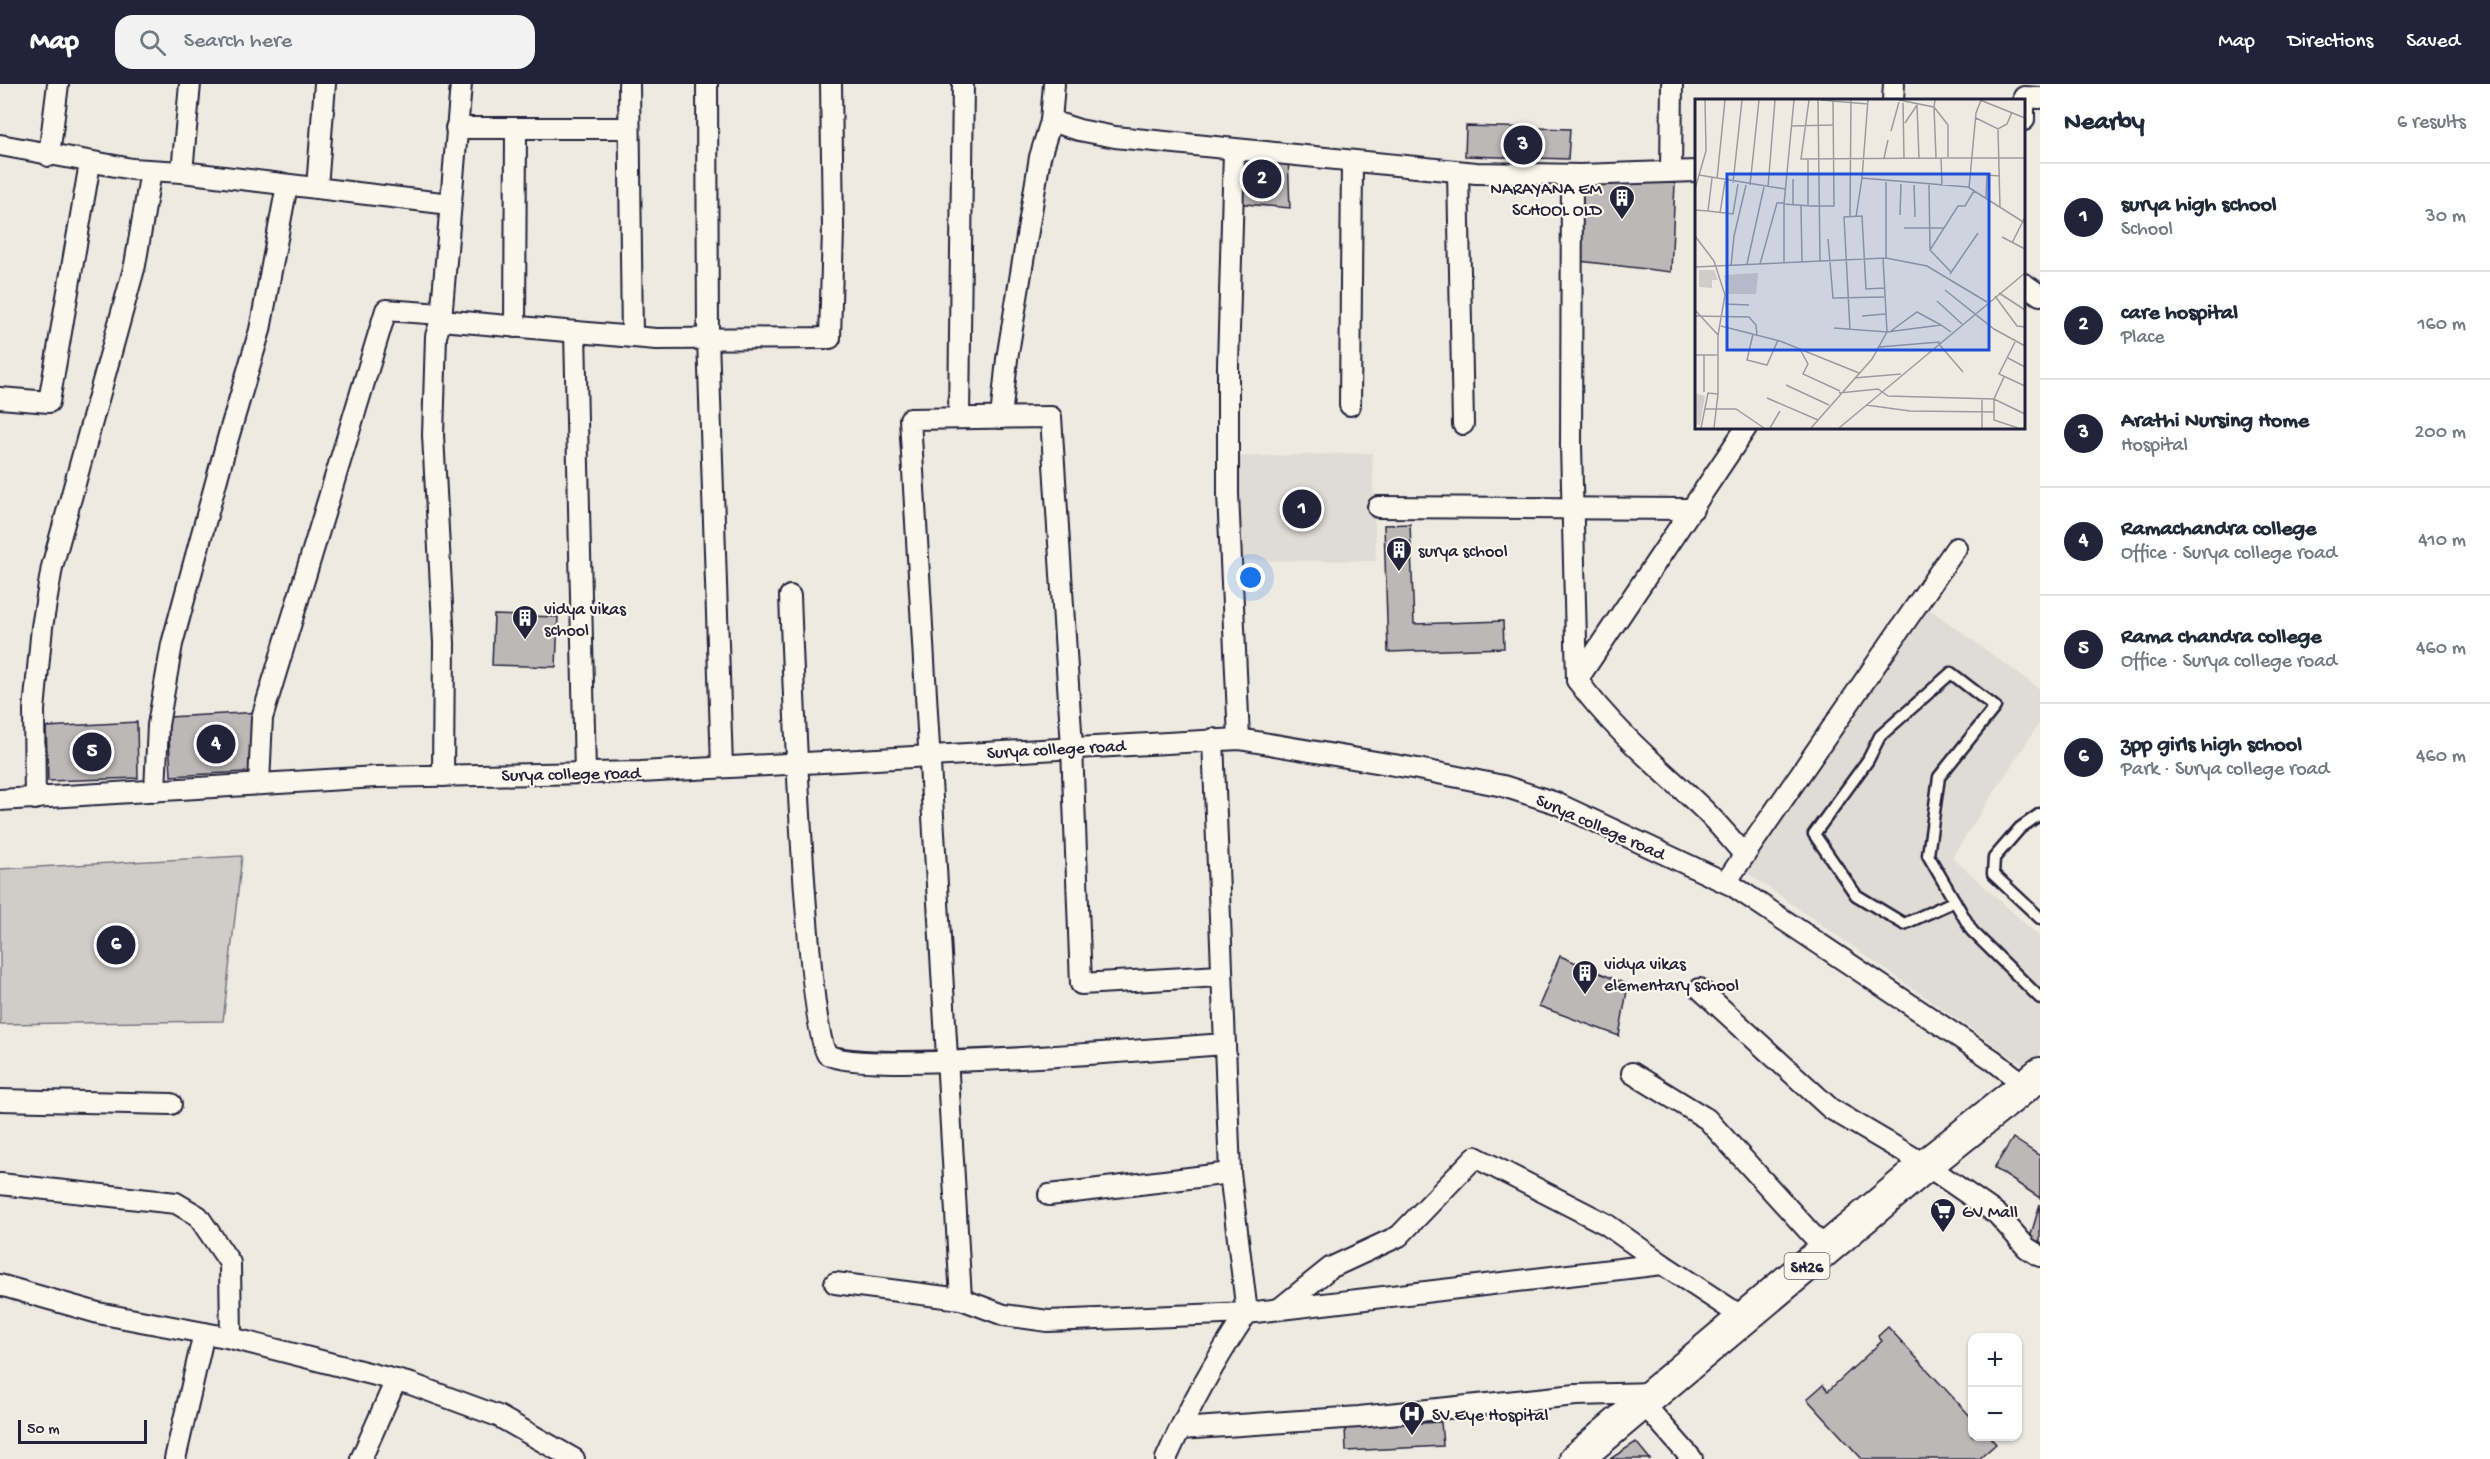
<!DOCTYPE html>
<html lang="en">
<head>
<meta charset="utf-8">
<style>
	body { margin:0; font-family:"Gochi Hand",sans-serif; background:#f2f2f3; color:#1f2937 }
	.controls { position:absolute; right:18px; bottom:18px; display:grid; overflow:hidden; border-radius:12px; box-shadow:0 2px 4px #0004 }
	.controls button { width:54px; height:54px; display:grid; place-items:center; padding:0; border:0; border-bottom:2px solid #e0e1e3; background:#fff; color:#1f2937; font:30px sans-serif }
	.scale { position:absolute; left:18px; bottom:15px; width:129px; box-sizing:border-box; padding-left:6px; border:3px solid #22223b; border-top:0; font-size:16px; line-height:21px; white-space:nowrap; color:#22223b; -webkit-text-stroke:4px #fbf7ec; paint-order:stroke }
	.you { position:absolute; left:1251px; top:494px; width:21px; height:21px; margin:-15px; border:4px solid #fff; border-radius:50%; background:#1a73e8; box-shadow:0 0 0 9px #1a73e833 }
	.badge { display:grid; place-items:center; width:39px; height:39px; border-radius:50%; background:#22223b; color:#fff; font-size:20px; font-weight:700 }
	.pin { position:absolute; translate:-50% -50%; border:3px solid #fff; box-shadow:0 2px 6px #0006 }
	.list { margin:0; padding:0; list-style:none }
	h2 { display:flex; justify-content:space-between; align-items:center; height:78px; margin:0; padding:0 24px; font-size:26px }
	h2 small { font-size:20px; font-weight:400; color:#747a83 }
	.list li { display:grid; grid-template-columns:39px 1fr auto; gap:18px; align-items:center; box-sizing:border-box; height:108px; padding:0 24px; border-top:2px solid #e0e1e3 }
	.list b { display:block; font-size:22px; white-space:nowrap }
	.list p { margin:0; font-size:20px; white-space:nowrap; color:#747a83 }
	.list em { font-size:20px; font-style:normal; color:#747a83 }
	.icon { flex:none; width:33px; height:33px; fill:none; stroke:currentColor; stroke-width:2; stroke-linecap:round; stroke-linejoin:round }
	.map { position:relative; flex:none; width:2040px; height:1375px; overflow:hidden }
	header { display:flex; align-items:center; gap:36px; box-sizing:border-box; height:84px; padding:0 30px; background:#22223b; color:#fff }
	header strong { font-size:28px }
	nav { display:flex; gap:33px; margin-inline-start:auto; font-size:21px }
	.search { width:420px; height:54px; background:#f2f2f3; display:flex; align-items:center; gap:15px; box-sizing:border-box; padding:0 21px; border-radius:18px; color:#747a83; font-size:22px }
	main { display:flex }
	aside { flex:1; background:#fff }
	.map>svg:first-child { display:block }
</style>
</head>
<body>
<header>
<strong>Map</strong>
<div class="search"><svg class="icon" aria-label="search" viewBox="0 0 24 24"><circle cx="10" cy="10" r="6"/><path d="M15 15l6 6"/></svg>Search here</div>
<nav><a>Map</a><a>Directions</a><a>Saved</a></nav>
</header>
<main>
<div class="map">
<svg width="2040" height="1375" viewBox="0 0 2040 1375">
	<rect width="100%" height="100%" fill="#eeeae2"/>
	<filter id="ink" filterUnits="userSpaceOnUse"><feTurbulence type="fractalNoise" baseFrequency=".0167" numOctaves="2"/><feDisplacementMap in="SourceGraphic" scale="12" xChannelSelector="R" yChannelSelector="G"/><feConvolveMatrix kernelMatrix="1 2 1 2 8 2 1 2 1" color-interpolation-filters="sRGB"/></filter>
	<g filter="url(#ink)">
		<!-- built -->
		<g fill="#dfdbd5">
			<polygon points="1372,369 1376,477 1231,476 1228,373"/>
			<polygon points="1924,521 2040,605 2040,638 1952,773 2040,853 2040,972 2026,983 1743,786"/>
		</g>
		<!-- green -->
		<polygon fill="#d0cdc9" stroke="#797882" stroke-width="1.5" points="242,772 223,937 0,940 0,785"/>
		<!-- building -->
		<g fill="#bcb8b8" stroke="#22223b" stroke-width="1.5">
			<polygon points="1466,42 1570,45 1568,75 1465,72"/>
			<polygon points="1234,67 1288,72 1290,124 1234,119"/>
			<polygon points="1572,91 1675,99 1671,188 1571,176"/>
			<polygon points="1410,440 1414,540 1503,537 1504,564 1388,568 1384,441"/>
			<polygon points="494,531 558,533 556,583 492,581"/>
			<polygon points="261,628 264,687 171,692 168,633"/>
			<polygon points="137,638 138,694 48,697 46,643"/>
			<polygon points="1560,872 1628,901 1619,952 1539,922"/>
			<polygon points="2013,1054 2040,1072 2040,1114 1994,1084"/>
			<polygon points="2040,1120 2040,1168 2027,1164"/>
			<polygon points="1888,1243 1972,1334 1972,1352 1989,1352 1996,1360 1979,1375 1862,1375 1807,1315 1823,1301 1828,1307 1882,1257 1878,1252"/>
			<polygon points="1441,1338 1443,1362 1346,1367 1345,1343"/>
			<polygon points="1636,1358 1650,1375 1610,1375"/>
		</g>
		<g fill="none" stroke-linecap="round" stroke-linejoin="round">
			<defs>
				<g id="service">
					<polyline points="2040,730 2020,744 1994,774 1993,790 2040,834"/>
					<polyline points="1955,817 1904,840 1856,811 1814,750 1868,676 1880,652 1951,589 1995,623 1939,693 1928,771 1972,847 2040,914"/>
				</g>
				<g id="minor">
					<polyline points="461,0 441,236 656,255 830,254 833,145 831,0"/>
					<polyline points="629,0 632,253"/>
					<polyline points="707,0 708,254 722,683"/>
					<polyline points="1054,0 1051,37 1079,46 1115,53 1476,89 1580,91 1696,87"/>
					<polyline points="1893,16 1894,0"/>
					<polyline points="2024,36 2024,13 2040,14"/>
					<polyline points="456,44 628,44"/>
					<polyline points="0,61 132,85 182,88 450,120"/>
					<polyline points="1234,67 1228,281 1228,410 1239,655"/>
					<polyline points="49,72 58,0"/>
					<polyline points="1671,87 1672,0"/>
					<polyline points="182,88 190,0"/>
					<polyline points="1458,88 1463,340"/>
					<path d="M1572,91L1571,362L1577,596C1612,644 1656,681 1699,721C1715,736 1729,753 1743,769"/>
					<polyline points="317,104 325,0"/>
					<polyline points="2024,200 2040,211"/>
					<polyline points="441,236 436,252 433,351 444,559 443,692"/>
					<polyline points="515,243 516,44"/>
					<polyline points="575,248 585,689"/>
					<polyline points="0,314 49,318 90,79"/>
					<polyline points="1350,321 1352,78"/>
					<polyline points="959,334 963,0"/>
					<polyline points="1001,334 1007,275 1040,73 1051,37"/>
					<polyline points="1378,423 1693,425"/>
					<path d="M790,512C792,565 806,953 827,970C853,991 1170,964 1224,960"/>
					<polyline points="1577,596 1746,344"/>
					<polyline points="259,700 262,634 386,226 441,230"/>
					<polyline points="155,707 158,641 172,560 228,354 260,246 287,101"/>
					<polyline points="35,715 34,626 42,543 52,483 135,181 151,87"/>
					<polyline points="0,716 376,693 641,688 1239,655 1418,685 1503,702 1556,719 1733,802 1993,976 2026,1002"/>
					<polyline points="1726,798 1956,464"/>
					<polyline points="1700,905 1831,1025 1926,1081 1997,1130 2027,1164 2040,1172"/>
					<polyline points="1632,989 1707,1035 1826,1166"/>
					<polyline points="0,1016 171,1020"/>
					<polyline points="0,1100 176,1119 198,1132 230,1179 231,1254"/>
					<polyline points="1049,1111 1230,1089"/>
					<polyline points="835,1199 961,1215 1004,1231 1048,1237 1247,1229 1230,1089 1213,655"/>
					<polyline points="0,1201 98,1229 231,1254 411,1300 498,1332 574,1375"/>
					<polyline points="961,1215 910,335 1051,333 1072,663 1081,900 1220,892"/>
					<polyline points="1279,1225 1330,1184 1399,1152 1475,1073 1606,1140 1662,1180"/>
					<polyline points="1643,1319 1692,1375"/>
					<polyline points="1180,1345 1359,1333 1576,1311 1654,1309"/>
					<polyline points="175,1375 204,1249"/>
					<polyline points="361,1375 396,1296"/>
					<path d="M1166,1375C1189,1323 1215,1276 1247,1229L1662,1180L1744,1234"/>
				</g>
				<polyline id="primary" points="1576,1375 1926,1081 2040,990"/>
			</defs>
			<!-- service casing -->
			<use href="#service" stroke="#22223b" stroke-width="15"/>
			<!-- minor casing -->
			<use href="#minor" stroke="#22223b" stroke-width="24"/>
			<!-- primary casing -->
			<use href="#primary" stroke="#22223b" stroke-width="36"/>
			<!-- service -->
			<use href="#service" stroke="#fbf7ec" stroke-width="10"/>
			<!-- minor -->
			<use href="#minor" stroke="#fbf7ec" stroke-width="20"/>
			<!-- primary -->
			<use href="#primary" stroke="#fbf7ec" stroke-width="32"/>
		</g>
	</g>
	<!-- icons -->
	<defs>
		<symbol id="building-pin" viewBox="-11 -11 22 30"><path d="M0 17L-7.5 6A9.5 9.5 0 1 1 7.5 6Z" fill="#22223b" stroke="#fbf7ec"/><path d="M-4-6H4V6H1V3H-1V6H-4ZM-2.5-4.3h1.7v1.8h-1.7ZM.8-4.3h1.7v1.8H.8ZM-2.5-1h1.7V.8h-1.7ZM.8-1h1.7V.8H.8Z" fill="#fff"/></symbol>
		<symbol id="supermarket-pin" viewBox="-11 -11 22 30"><path d="M0 17L-7.5 6A9.5 9.5 0 1 1 7.5 6Z" fill="#22223b" stroke="#fbf7ec"/><path d="M-6-5.5h2.5l.6 2H6L4.5 2H-2.5L-4.4-4H-6ZM-1.5 3.2a1.3 1.3 0 1 0 .1 0ZM3 3.2a1.3 1.3 0 1 0 .1 0Z" fill="#fff"/></symbol>
		<symbol id="hospital-pin" viewBox="-11 -11 22 30"><path d="M0 17L-7.5 6A9.5 9.5 0 1 1 7.5 6Z" fill="#22223b" stroke="#fbf7ec"/><path d="M-5-5h3v3.5h4V-5h3V5h-3V1.5h-4V5h-3Z" fill="#fff"/></symbol>
	</defs>
	<g fill-rule="evenodd">
		<use href="#building-pin" x="1607" y="99" width="30" height="40"/>
		<use href="#building-pin" x="1384" y="451" width="30" height="40"/>
		<use href="#building-pin" x="510" y="519" width="30" height="40"/>
		<use href="#building-pin" x="1570" y="874" width="30" height="40"/>
		<use href="#supermarket-pin" x="1928" y="1112" width="30" height="40"/>
		<use href="#hospital-pin" x="1397" y="1315" width="30" height="40"/>
	</g>
	<g text-anchor="middle" stroke-width="4.5" stroke-linejoin="round" paint-order="stroke">
		<!-- shield labels -->
		<rect fill="#fbf7ec" stroke="#636270" stroke-width="1.5" x="1784.5" y="1169" width="45" height="26" rx="4.5"/>
		<g font-size="16" font-weight="bold" fill="#22223b">
			<text x="1807" y="1188">SH26</text>
		</g>
		<!-- poi labels -->
		<g font-size="18" fill="#22223b" stroke="#fbf7ec" text-anchor="start">
			<text x="1602" y="110" text-anchor="end">NARAYANA EM<tspan x="1602" dy="21">SCHOOL OLD</tspan></text>
			<text x="1418" y="472">surya school</text>
			<text x="544" y="530">vidya vikas<tspan x="544" dy="21">school</tspan></text>
			<text x="1604" y="885">vidya vikas<tspan x="1604" dy="21">elementary school</tspan></text>
			<text x="1962" y="1133">GV Mall</text>
			<text x="1432" y="1336">SV Eye Hospital</text>
		</g>
		<!-- street labels -->
		<g font-size="18" fill="#22223b" stroke="#fbf7ec">
			<text transform="translate(1056 664) rotate(-3)" y="6">Surya college road</text>
			<text transform="translate(571 689) rotate(-1)" y="6">Surya college road</text>
			<text transform="translate(1601 742) rotate(24)" y="6">Surya college road</text>
		</g>
	</g>
	<!-- overview -->
	<g transform="translate(1695 15)">
		<rect width="330" height="330" fill="#eeeae2"/>
		<path d="M4,171H19L23,181H17V189L4,188ZM63,174L61,195H31L29,176ZM0,294L10,297L5,326L0,325Z" fill="#d0cdc9"/>
		<path fill="none" stroke="#9c9a9f" stroke-width="1.5" d="M99,1L89,105L116,107H139L138,2M114,1L106,60L246,59L247,86M123,1L125,162M126,1L173,5M173,1L167,79L273,88L330,124M204,1L239,8L240,1M285,1L330,19M208,4L209,59M222,6L224,59M239,8L253,26V58M239,8L241,59M281,19L303,30L312,25L317,13M210,24L222,6M96,27L139,26M303,30L305,109M196,32L204,3M189,59L193,41M246,59H330M113,60V107M4,76L90,90M22,80L30,1M191,83V159M38,84L47,1M55,86L64,1M219,86L220,118M234,86L235,151L256,173M73,88L80,1M274,89L281,14L286,1M0,90L11,52L10,1M291,100L292,76L305,77M89,105V164M98,106V80M106,107L107,163M0,111L13,112L17,79M13,112L38,115L43,85M25,114L30,82M205,116L206,85M155,118L156,1M161,118L167,79M209,129H249M0,137L19,162L30,196L23,236V295L19,329M307,138L330,150M133,140L138,199L189,198M317,144L330,118M235,151L263,107H270L279,92M52,165L69,88M65,165L82,104H89M36,167L39,137L51,86M0,168L191,159L232,167L292,203M255,175L283,134M250,191L299,230L330,247M304,194L330,211M300,197L322,227L330,228M242,202L267,225M30,205L54,206M0,211L23,236M0,217L54,218L61,226L62,236M167,217L190,215M26,227L85,242L164,274M139,229L192,233L188,159M155,231L149,118L167,117L171,190L189,189M196,232L222,213L246,226M58,235L52,261L72,266L83,241M320,243L304,275L330,287M243,244L268,273M184,248L245,243M106,252L113,265L108,275L145,292M0,256H22M9,256V293M313,259L330,268M309,278L299,300V321L323,329M159,279L206,275M91,286L134,306M144,294L183,290L193,297L299,300L330,315M72,299L123,321M287,300V329M171,306L215,312L299,313M10,310H41L69,329M6,329L13,294L23,295M75,329L85,312M116,329L177,260L192,233L246,226L256,233M144,329L330,174"/>
		<path fill="#1d4ed8" fill-opacity="0.15" stroke="#1d4ed8" stroke-width="3" d="M32,75H294V251H32Z"/>
		<rect width="330" height="330" fill="none" stroke="#22223b" stroke-width="3"/>
	</g>
</svg>
<div class="controls">
<button>+</button>
<button>−</button>
</div>
<div class="scale">50 m</div>
<div class="you"></div>
<div class="pin badge" style="left:1302px;top:425px">1</div>
<div class="pin badge" style="left:1262px;top:95px">2</div>
<div class="pin badge" style="left:1523px;top:61px">3</div>
<div class="pin badge" style="left:216px;top:660px">4</div>
<div class="pin badge" style="left:92px;top:668px">5</div>
<div class="pin badge" style="left:116px;top:861px">6</div>
</div>
<aside>
<h2>Nearby<small>6 results</small></h2>
<ul class="list">
<li><span class="badge">1</span><div><b>surya high school</b><p>School</p></div><em>30 m</em></li>
<li><span class="badge">2</span><div><b>care hospital</b><p>Place</p></div><em>160 m</em></li>
<li><span class="badge">3</span><div><b>Arathi Nursing Home</b><p>Hospital</p></div><em>200 m</em></li>
<li><span class="badge">4</span><div><b>Ramachandra college</b><p>Office · Surya college road</p></div><em>410 m</em></li>
<li><span class="badge">5</span><div><b>Rama chandra college</b><p>Office · Surya college road</p></div><em>460 m</em></li>
<li><span class="badge">6</span><div><b>zpp girls high school</b><p>Park · Surya college road</p></div><em>460 m</em></li>
</ul>
</aside>
</main>
</body>
</html>
